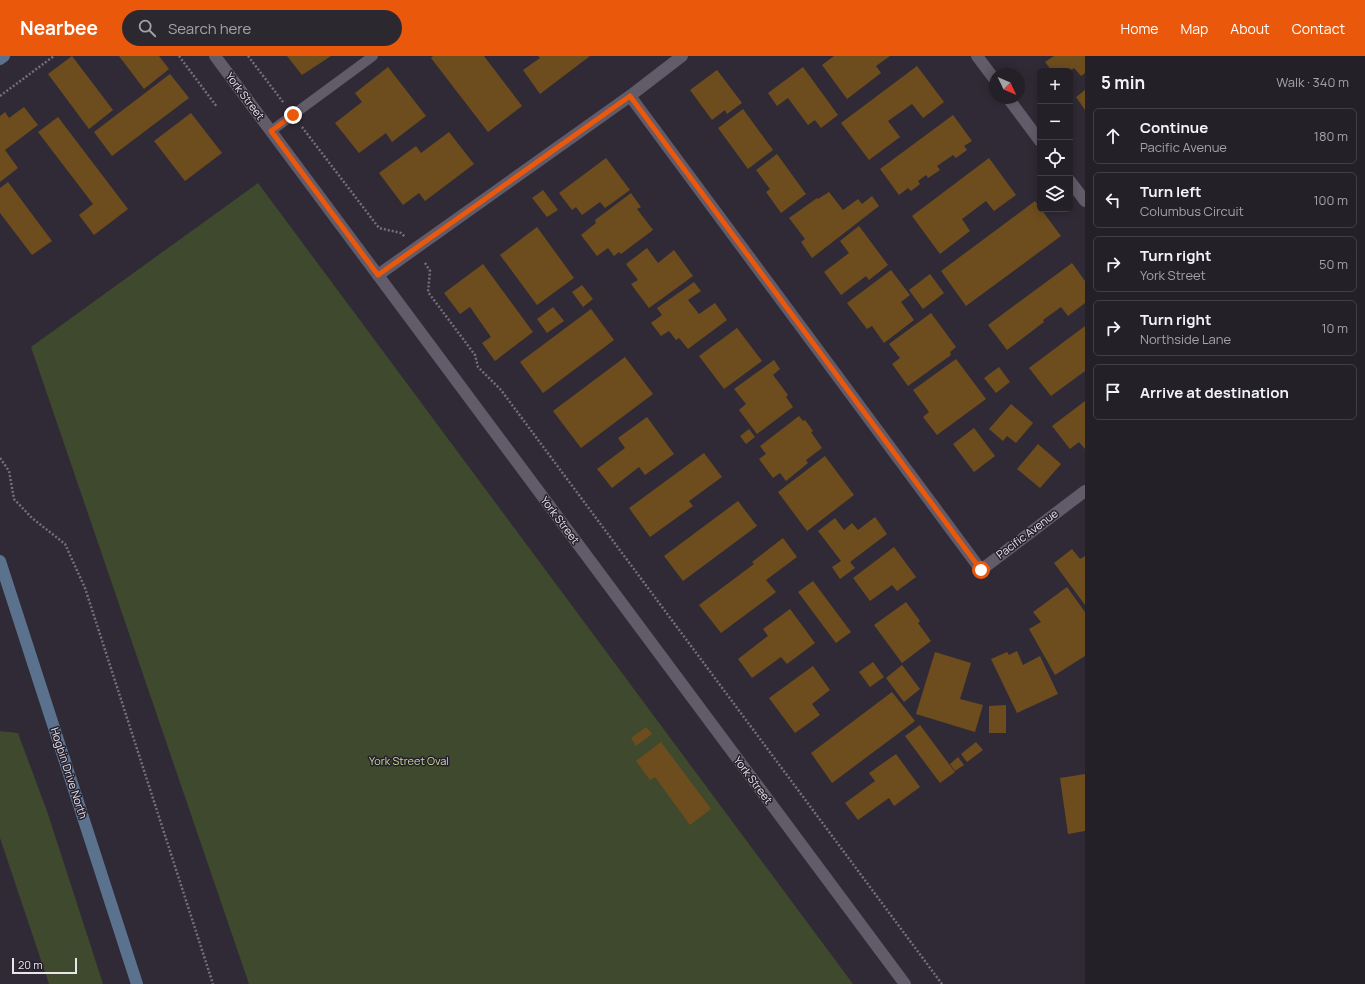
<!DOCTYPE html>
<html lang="en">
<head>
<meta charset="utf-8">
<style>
	body { margin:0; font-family:Manrope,sans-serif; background:#2c2830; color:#f1f3f6 }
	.controls { position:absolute; right:12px; top:12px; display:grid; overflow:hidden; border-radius:6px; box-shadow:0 2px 10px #0003 }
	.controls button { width:36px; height:36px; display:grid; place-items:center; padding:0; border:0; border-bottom:1px solid #413e45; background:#242028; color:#f1f3f6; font:20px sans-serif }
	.compass { position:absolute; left:989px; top:12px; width:36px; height:36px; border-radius:50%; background:#242028; box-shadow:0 2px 10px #0003; rotate:134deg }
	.scale { position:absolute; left:12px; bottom:10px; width:65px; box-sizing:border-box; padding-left:4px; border:2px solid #e9e5ed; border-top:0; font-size:11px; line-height:14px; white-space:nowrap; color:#e9e5ed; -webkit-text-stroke:3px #26202c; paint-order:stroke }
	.stop { position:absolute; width:12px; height:12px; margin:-9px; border:3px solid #ea580c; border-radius:50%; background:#fff }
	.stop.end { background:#ea580c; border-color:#fff; box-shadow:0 1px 4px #0008 }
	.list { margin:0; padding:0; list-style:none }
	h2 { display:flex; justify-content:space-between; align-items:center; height:52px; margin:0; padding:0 16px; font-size:17px }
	h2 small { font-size:13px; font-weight:400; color:#a3a3a8 }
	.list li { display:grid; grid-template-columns:26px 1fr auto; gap:12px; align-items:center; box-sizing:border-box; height:56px; margin:0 8px 8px; padding:0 8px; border:1px solid #413e45; border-radius:6px }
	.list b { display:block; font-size:15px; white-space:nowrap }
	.list p { margin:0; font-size:13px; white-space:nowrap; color:#a3a3a8 }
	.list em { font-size:13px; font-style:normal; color:#a3a3a8 }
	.icon { flex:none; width:22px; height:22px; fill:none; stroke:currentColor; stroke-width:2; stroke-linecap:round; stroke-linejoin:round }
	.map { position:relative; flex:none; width:1085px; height:928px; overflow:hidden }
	header { display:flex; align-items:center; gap:24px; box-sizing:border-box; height:56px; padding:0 20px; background:#ea580c; color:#fff }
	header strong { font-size:19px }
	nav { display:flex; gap:22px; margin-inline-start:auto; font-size:14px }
	.search { width:280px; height:36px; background:#2c2830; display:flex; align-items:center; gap:10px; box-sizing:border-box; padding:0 14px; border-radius:22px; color:#a3a3a8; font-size:15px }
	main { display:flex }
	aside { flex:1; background:#242028 }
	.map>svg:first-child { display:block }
</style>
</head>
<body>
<header>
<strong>Nearbee</strong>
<div class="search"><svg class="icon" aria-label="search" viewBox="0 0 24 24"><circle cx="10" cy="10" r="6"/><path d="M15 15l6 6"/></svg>Search here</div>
<nav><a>Home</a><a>Map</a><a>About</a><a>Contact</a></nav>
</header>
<main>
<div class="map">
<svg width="1085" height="928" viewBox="0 0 1085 928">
	<rect width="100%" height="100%" fill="#302a36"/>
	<!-- green -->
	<g fill="#3f492d">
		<polygon points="258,127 853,928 249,928 31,291"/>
		<polygon points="0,675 18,677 48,758 103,928 49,928 0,782"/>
	</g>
	<!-- building -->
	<g fill="#6d4d1e">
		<polygon points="72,0 113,54 89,73 48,18"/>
		<polygon points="119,0 159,0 169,13 144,33"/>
		<polygon points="287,0 331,0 302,19"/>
		<polygon points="433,0 484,0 522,50 488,76 431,2"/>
		<polygon points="538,0 590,0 540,38 523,14 540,2"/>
		<polygon points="834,0 890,0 876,10 881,17 847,43 822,9"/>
		<polygon points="1054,0 1085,0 1085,17 1081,20 1074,12 1070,15 1052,15 1045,6"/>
		<polygon points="917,10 944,46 923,62 912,48 888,65 900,81 869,104 841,67"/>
		<polygon points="388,11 426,60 392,86 386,77 359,97 335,67 362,46 355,37"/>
		<polygon points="803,11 838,59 821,72 815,64 808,69 788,42 777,50 768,37"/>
		<polygon points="717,14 742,47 727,58 725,54 712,64 690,34"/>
		<polygon points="170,18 189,42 112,100 94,76"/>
		<polygon points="1085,34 1085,54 1076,41"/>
		<polygon points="24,51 38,69 5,94 18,112 0,126 0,60 5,56 9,62"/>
		<polygon points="743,53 773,94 748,113 718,72"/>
		<polygon points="191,57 222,97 185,125 154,85"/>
		<polygon points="953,59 972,85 964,90 967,94 956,102 953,99 937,110 940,114 928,122 926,119 918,125 920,128 911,135 908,132 899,139 880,113"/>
		<polygon points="58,61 128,153 94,179 79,159 93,148 38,76"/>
		<polygon points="449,76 474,108 425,145 419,137 403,149 379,117 416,90 421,97"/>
		<polygon points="777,98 806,138 781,157 766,136 770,133 756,114"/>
		<polygon points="606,102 630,134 605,152 600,146 582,159 576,151 572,154 559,137"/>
		<polygon points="989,102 1016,139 994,155 986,145 962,163 970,175 940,198 912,160"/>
		<polygon points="8,126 52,185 32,199 0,157 0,132"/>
		<polygon points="543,134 558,154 547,161 532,142"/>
		<polygon points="829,136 843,154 858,143 862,148 872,140 879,150 812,202 801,186 805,183 789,162 817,142 818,143"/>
		<polygon points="631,137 641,151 637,153 653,174 621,198 619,196 614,200 608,192 597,200 581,179 596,167 595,164"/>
		<polygon points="1035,145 1061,180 966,250 941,215"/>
		<polygon points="859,170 888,209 869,224 866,220 841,239 824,216 849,197 840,185"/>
		<polygon points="537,171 574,222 537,249 500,199"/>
		<polygon points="647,192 658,207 674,194 693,220 649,252 631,228 638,224 626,208"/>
		<polygon points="1072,207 1085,225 1085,247 1068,260 1061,251 1043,264 1044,266 1007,294 988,269"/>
		<polygon points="483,208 533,276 495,305 482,287 491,281 470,251 460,258 444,237"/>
		<polygon points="891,214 910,239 901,246 914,264 884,287 872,270 867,273 847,247"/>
		<polygon points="930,218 944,237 923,253 909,234"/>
		<polygon points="694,226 701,235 688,244 699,258 715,247 727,264 688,293 679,282 676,284 669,275 661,280 651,267 662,259 657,252"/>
		<polygon points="582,229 593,243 583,251 572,236"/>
		<polygon points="553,251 564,265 547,277 537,263"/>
		<polygon points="591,253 614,284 543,337 520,306"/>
		<polygon points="931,257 956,291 950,296 951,299 908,330 892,308 900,302 889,288"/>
		<polygon points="1085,270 1085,315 1051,340 1029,312"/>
		<polygon points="737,272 762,305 724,333 699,300"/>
		<polygon points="625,301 653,338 581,392 553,355"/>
		<polygon points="956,303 986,343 937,379 923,361 929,356 913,334"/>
		<polygon points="774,304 780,313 773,319 788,339 786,341 793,351 757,378 739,354 746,348 734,333"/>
		<polygon points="999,311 1010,326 996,337 984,322"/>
		<polygon points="1085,345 1085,393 1079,386 1070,393 1052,370"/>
		<polygon points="1011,348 1033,367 1016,387 1007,380 1003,385 989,373"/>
		<polygon points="799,360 803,365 805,364 813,375 811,376 822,392 806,404 808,407 786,425 780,417 773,422 759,403 766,398 760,390"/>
		<polygon points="647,361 674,398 645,419 639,411 612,432 597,413 625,392 618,382"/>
		<polygon points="974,372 995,400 974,416 953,388"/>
		<polygon points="749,373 755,381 746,388 740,380"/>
		<polygon points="1038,388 1061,408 1040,432 1017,413"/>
		<polygon points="704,397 722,421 689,445 693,450 650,481 629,452"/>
		<polygon points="825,400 854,439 807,475 778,436"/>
		<polygon points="738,445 757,470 683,525 664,500"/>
		<polygon points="875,461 887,478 850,506 855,512 840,523 832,511 841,505 818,475 835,462 844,474 852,467 858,474"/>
		<polygon points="783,482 797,501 766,524 776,536 721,577 699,549 754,508 752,506"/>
		<polygon points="894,491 916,521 897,535 892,529 870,545 853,522"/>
		<polygon points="1072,493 1080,503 1085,500 1085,549 1054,507"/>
		<polygon points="813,525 851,576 836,587 798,536"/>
		<polygon points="1067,531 1085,556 1085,600 1055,619 1029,573 1041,566 1033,556"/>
		<polygon points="906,546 920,565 918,567 931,585 902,607 874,569"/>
		<polygon points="790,553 815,587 787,608 781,601 752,622 738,603 768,580 763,573"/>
		<polygon points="1017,595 1023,609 1040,600 1058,638 1017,657 991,603 1007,596 1009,599"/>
		<polygon points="935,596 971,607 960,643 983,649 975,676 916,658"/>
		<polygon points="873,606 884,621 870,631 859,616"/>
		<polygon points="902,609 920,633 904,646 886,622"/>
		<polygon points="813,610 830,634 812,648 820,659 795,677 769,642"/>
		<polygon points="892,636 915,665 832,727 811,697"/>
		<polygon points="1006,649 1006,677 989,677 989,650"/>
		<polygon points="920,669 955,716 940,727 905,680"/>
		<polygon points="646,671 652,678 636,690 631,682"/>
		<polygon points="661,686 711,753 690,769 655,721 650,724 636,705"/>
		<polygon points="976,686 983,694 967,706 961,698"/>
		<polygon points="896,698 920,731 894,750 889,742 858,764 845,747 875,725 869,717"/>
		<polygon points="958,701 964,709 955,715 950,708"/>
		<polygon points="1085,718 1085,775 1068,778 1060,722"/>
	</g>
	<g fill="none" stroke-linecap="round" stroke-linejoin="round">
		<!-- path -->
		<g stroke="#746f7a" stroke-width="2.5" stroke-dasharray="2 2" stroke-linecap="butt">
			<polyline points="179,0 217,51"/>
			<polyline points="248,0 283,46"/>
			<polyline points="0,40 54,0"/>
			<polyline points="302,71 379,172 401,177 405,181"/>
			<polyline points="425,207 430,215 428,236 475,299 478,311 501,334 942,928"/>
			<polyline points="0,402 9,415 14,443 32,462 65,488 85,532 213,928"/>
		</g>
		<!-- lane -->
		<polyline stroke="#625b69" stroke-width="10" points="271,75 373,0"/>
		<!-- street -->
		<g stroke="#625b69" stroke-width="12">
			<polyline points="215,0 905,928"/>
			<polyline points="977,0 995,24"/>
			<polyline points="630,40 981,514 1085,435"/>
			<polyline points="1008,42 1040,85"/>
			<polyline points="1070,125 1085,145"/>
			<polyline points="378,219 630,40 682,0"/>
		</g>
		<!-- secondary -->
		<g stroke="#5b728f" stroke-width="12">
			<polyline points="0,3 4,0"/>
			<polyline points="0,505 137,928"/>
		</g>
	</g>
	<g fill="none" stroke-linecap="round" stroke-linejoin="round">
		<!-- route -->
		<polyline stroke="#ea580c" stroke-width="5" points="293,59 271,75 378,219 630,40 981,514"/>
	</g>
	<g text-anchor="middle" stroke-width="3" stroke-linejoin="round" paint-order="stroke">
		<!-- street labels -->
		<g font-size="11" fill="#e9e5ed" stroke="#26202c">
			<text transform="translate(245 40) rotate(53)" y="4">York Street</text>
			<text transform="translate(560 464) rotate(53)" y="4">York Street</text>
			<text transform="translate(1027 478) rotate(-37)" y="4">Pacific Avenue</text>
			<text transform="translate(69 717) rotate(72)" y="4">Hogbin Drive North</text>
			<text transform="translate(753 724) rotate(53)" y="4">York Street</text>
		</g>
		<!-- park labels -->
		<g font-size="11" fill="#c2de8f" stroke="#26202c">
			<text x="409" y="709">York Street Oval</text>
		</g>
	</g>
</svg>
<div class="controls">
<button>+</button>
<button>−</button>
<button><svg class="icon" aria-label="locate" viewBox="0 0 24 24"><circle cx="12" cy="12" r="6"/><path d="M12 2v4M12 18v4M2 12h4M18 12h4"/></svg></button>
<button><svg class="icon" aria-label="layers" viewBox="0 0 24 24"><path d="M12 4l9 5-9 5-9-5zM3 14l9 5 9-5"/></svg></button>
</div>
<svg class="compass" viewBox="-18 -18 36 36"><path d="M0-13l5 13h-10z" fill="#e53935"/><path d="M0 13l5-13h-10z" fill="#a3a3a8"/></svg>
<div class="scale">20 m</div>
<div class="stop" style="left:981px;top:514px"></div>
<div class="stop end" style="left:293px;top:59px"></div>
</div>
<aside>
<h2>5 min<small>Walk · 340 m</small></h2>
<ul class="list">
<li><svg class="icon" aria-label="ahead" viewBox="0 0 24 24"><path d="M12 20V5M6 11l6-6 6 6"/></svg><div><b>Continue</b><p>Pacific Avenue</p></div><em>180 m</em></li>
<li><svg class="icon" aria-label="left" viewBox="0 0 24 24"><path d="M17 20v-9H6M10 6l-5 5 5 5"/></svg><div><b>Turn left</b><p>Columbus Circuit</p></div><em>100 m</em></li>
<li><svg class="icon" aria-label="right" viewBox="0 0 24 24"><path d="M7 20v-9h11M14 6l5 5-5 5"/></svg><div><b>Turn right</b><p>York Street</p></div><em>50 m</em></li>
<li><svg class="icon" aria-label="right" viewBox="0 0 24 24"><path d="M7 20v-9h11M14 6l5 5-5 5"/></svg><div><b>Turn right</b><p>Northside Lane</p></div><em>10 m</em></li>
<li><svg class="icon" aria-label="arrive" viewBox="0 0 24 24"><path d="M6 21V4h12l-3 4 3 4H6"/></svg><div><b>Arrive at destination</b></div></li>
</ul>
</aside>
</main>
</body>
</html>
